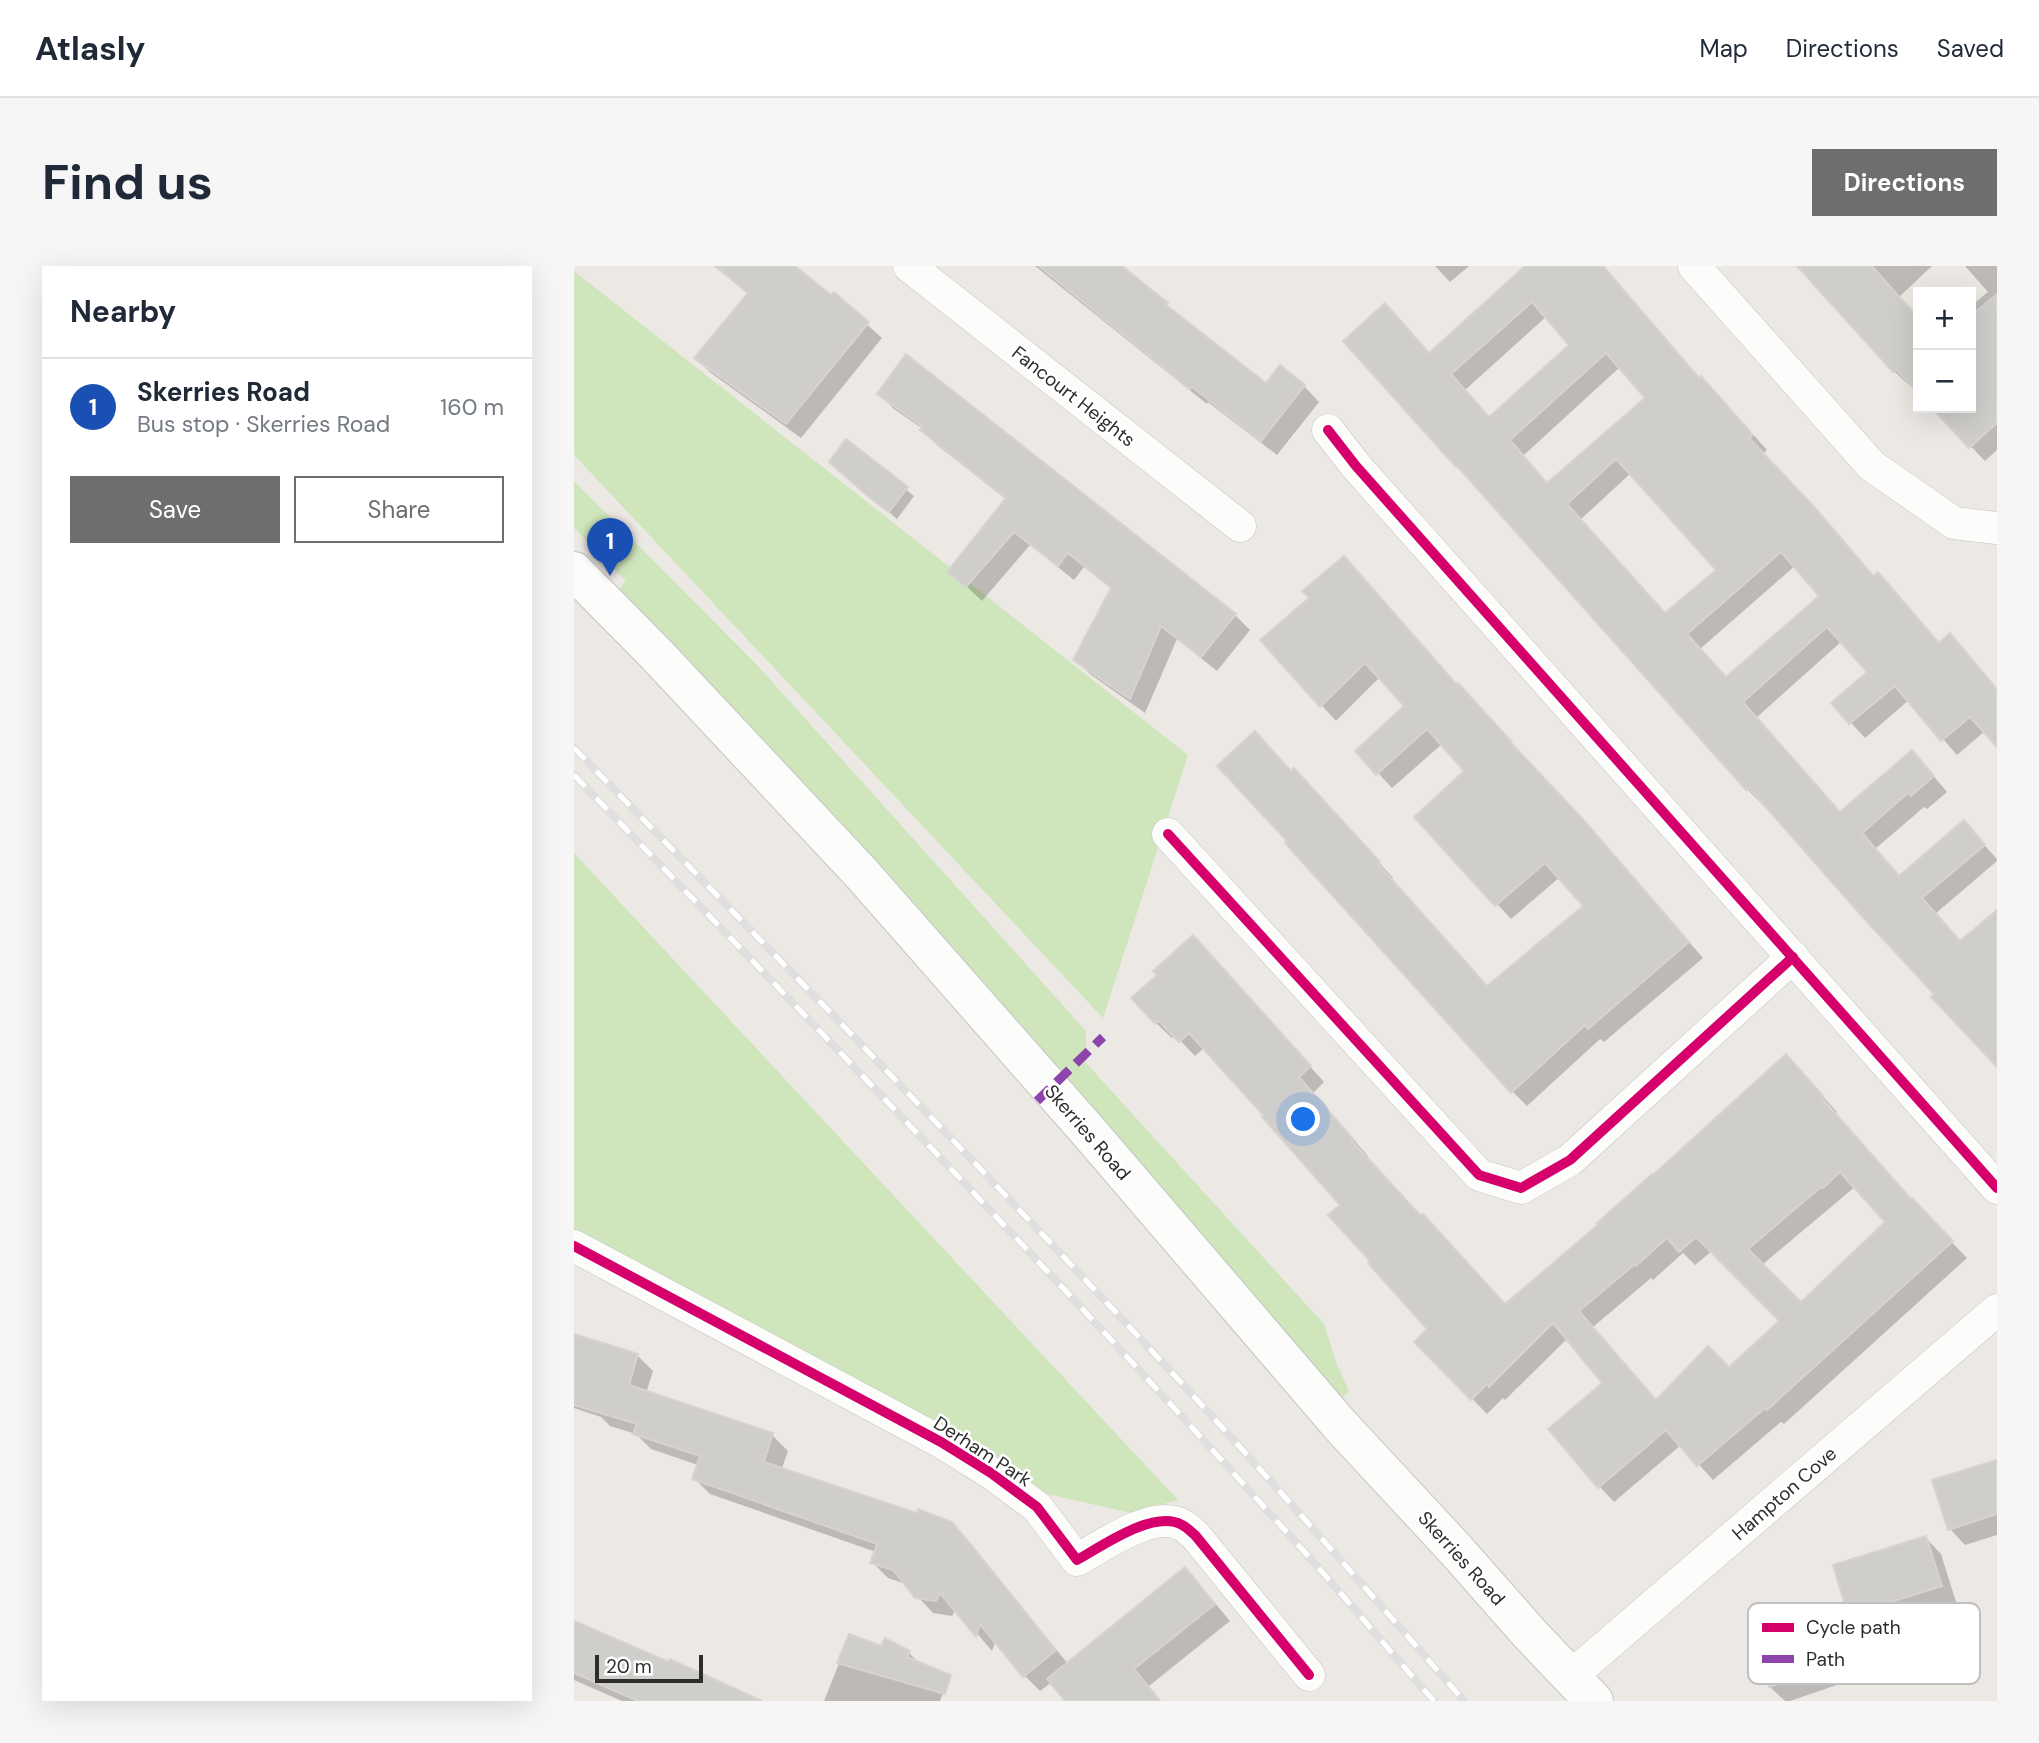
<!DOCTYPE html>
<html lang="en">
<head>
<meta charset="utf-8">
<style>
	body { margin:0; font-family:"DM Sans",sans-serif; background:#f6f6f7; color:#1f2937 }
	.controls { position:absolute; right:21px; top:21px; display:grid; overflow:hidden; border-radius:0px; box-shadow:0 7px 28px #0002 }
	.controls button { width:63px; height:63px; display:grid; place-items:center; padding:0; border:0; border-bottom:2px solid #e0e1e3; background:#fff; color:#1f2937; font:35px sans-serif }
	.scale { position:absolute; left:21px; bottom:18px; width:108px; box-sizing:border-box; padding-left:7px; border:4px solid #2d2d2d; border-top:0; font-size:19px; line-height:24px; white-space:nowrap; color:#2d2d2d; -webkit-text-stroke:5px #fff; paint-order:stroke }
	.you { position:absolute; left:730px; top:854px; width:24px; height:24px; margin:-18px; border:5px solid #fff; border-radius:50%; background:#1a73e8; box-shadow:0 0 0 10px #1a73e833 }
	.badge { display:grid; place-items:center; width:46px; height:46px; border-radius:50%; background:#706e6d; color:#fff; font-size:23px; font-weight:700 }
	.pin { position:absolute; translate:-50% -58px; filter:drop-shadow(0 2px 4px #0008) }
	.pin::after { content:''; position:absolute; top:37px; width:24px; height:21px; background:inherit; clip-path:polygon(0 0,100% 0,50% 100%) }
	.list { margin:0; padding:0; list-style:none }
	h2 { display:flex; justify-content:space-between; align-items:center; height:91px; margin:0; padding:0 28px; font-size:30px }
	h2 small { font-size:23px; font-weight:400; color:#747a83 }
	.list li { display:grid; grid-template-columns:46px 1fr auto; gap:21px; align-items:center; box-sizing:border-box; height:98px; padding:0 28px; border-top:2px solid #e0e1e3 }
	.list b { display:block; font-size:26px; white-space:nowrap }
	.list p { margin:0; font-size:23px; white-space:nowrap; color:#747a83 }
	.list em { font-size:23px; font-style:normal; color:#747a83 }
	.actions { display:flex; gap:14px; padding:21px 28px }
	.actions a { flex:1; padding:16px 0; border:2px solid #706e6d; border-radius:0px; text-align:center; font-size:24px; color:#706e6d }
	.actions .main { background:#706e6d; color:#fff }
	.map { position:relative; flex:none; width:1423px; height:1435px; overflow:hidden; border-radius:0px }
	header { display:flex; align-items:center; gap:42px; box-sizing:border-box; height:98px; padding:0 35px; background:#fff; border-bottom:2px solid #e0e1e3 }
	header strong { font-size:33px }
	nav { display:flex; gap:38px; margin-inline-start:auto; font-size:24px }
	.intro { display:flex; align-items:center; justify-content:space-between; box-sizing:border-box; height:168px; padding:0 42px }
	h1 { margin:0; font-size:49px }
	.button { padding:18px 32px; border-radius:0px; background:#706e6d; color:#fff; font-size:24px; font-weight:700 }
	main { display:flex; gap:42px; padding:0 42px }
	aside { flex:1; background:#fff; border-radius:0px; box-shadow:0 7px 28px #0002 }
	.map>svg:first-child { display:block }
</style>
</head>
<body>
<header>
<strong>Atlasly</strong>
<nav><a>Map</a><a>Directions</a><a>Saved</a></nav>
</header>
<div class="intro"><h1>Find us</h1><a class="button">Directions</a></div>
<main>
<aside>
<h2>Nearby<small></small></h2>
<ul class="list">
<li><span class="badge" style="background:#1a4fb4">1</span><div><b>Skerries Road</b><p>Bus stop · Skerries Road</p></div><em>160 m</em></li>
</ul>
<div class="actions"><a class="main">Save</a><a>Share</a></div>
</aside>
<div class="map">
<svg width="1423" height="1435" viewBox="0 0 1423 1435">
	<rect width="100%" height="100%" fill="#ece8e4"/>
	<!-- green -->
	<g fill="#cfe6bc">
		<polygon points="0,5 614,489 529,752 0,189"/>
		<polygon points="0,215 184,400 512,765 512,797 750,1058 762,1096 775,1125 770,1131 758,1122 539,864 319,613 44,324 52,315 0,262"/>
		<polygon points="0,587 604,1234 557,1247 464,1226 419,1187 0,965"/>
	</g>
	<!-- shadow -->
	<g fill="#0003" fill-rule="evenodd">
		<polygon points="140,0 219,0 258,32 260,29 308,72 227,172 137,107 122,92 176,29"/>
		<polygon points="461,0 546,0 606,52 692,120 730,120 745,136 703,189 634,136 633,138"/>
		<polygon points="861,0 895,0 876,16"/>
		<path d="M954,0H1027L1126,113L1142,127L1193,184L1189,188L1257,261L1300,312L1366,378L1376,370L1423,423V479L1411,465L1383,489L1335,434L1291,472L1259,437L1296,407L1268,375L1182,452L1267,548L1352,501L1373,526L1353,543L1350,541L1301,583L1326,611L1390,557L1423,593V595L1361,648L1387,676L1423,647V798L1363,728L1190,536L1188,538L1173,523L772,75L856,88ZM973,50L997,80L916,153L891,124ZM1046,101L1073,133L974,219L949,190ZM1057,207L1145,304L1092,349L1006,254ZM1221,300L1247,330L1153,413L1126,383Z"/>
		<polygon points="1227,0 1358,0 1325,31 1344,53 1344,124 1337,117 1335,119 1320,105"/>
		<polygon points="1391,0 1423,0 1423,184 1411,195 1360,142 1397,142 1397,40 1414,26"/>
		<polygon points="305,128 661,349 676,364 643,405 603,373 571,447 516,408 501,393 538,323 510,301 500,314 456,279 408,335 376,305 433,234 363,179 349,163 320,143"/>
		<polygon points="272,176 340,230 323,253 265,203"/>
		<polygon points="737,333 884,420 899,434 951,491 950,492 1021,568 1129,692 1030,776 1026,773 953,840 938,825 718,506 735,519 819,612 818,613 914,722 1012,640 986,611 937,653 843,551 893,505 868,478 818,522 804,507 783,485 833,440 806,411 762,455 689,375"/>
		<path d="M634,687L750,816L739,827L794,890L792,891L931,1040L1227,806L1263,846L1261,848L1338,935L1393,992L1210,1158L1207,1156L1139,1214L1107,1179L1040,1236L1025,1220L1031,1118L994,1072L931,1134L929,1132L913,1148L843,1076L856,1064L799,995L768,940L692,850L630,782L621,790L601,769L598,772L582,757ZM1282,920L1313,956L1227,1038L1188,999ZM1138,985L1207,1055L1155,1103L1083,1135L1019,1061L1077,1012L1079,1014L1109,987L1121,999Z"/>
		<polygon points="0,1069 63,1089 79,1105 72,1127 198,1169 214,1185 208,1202 344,1249 377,1257 394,1274 494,1398 611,1303 626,1319 656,1355 575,1420 587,1435 493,1435 478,1416 466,1425 450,1409 422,1374 418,1385 382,1343 378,1350 359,1347 332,1318 314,1312 298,1296 302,1286 136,1228 120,1212 124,1199 77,1183 62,1168 36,1160 27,1151 0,1142"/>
		<polygon points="1423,1196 1423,1269 1391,1279 1376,1263"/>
		<polygon points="1352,1272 1367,1288 1382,1336 1291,1364 1280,1353 1298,1407 1216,1435 1211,1435 1196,1421 1180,1372 1266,1343 1277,1354 1261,1300"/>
		<polygon points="0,1356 183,1435 48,1435 0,1414"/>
		<polygon points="276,1370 307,1383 335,1387 350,1402 369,1427 366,1435 250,1435"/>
	</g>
	<!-- building -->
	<g fill="#d0cecb" stroke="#d6d3d0" stroke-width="2" fill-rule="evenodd">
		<polygon points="141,0 221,0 257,29 260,26 295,56 212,158 120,92 174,27"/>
		<polygon points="465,0 548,0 594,37 592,39 692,117 706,99 731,119 687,175 618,121 616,123"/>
		<path d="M951,0H1029L1125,112L1127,110L1179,169L1175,172L1243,244L1299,310L1304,306L1365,377L1376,367L1423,423V481L1396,451L1367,475L1321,420L1275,458L1257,437L1293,406L1253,361L1169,436L1266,546L1338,484L1360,510L1337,530L1334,527L1288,567L1325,610L1390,554L1411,579L1348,632L1386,675L1423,644V801L1357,731L1360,728L1286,648L1175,522L1172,524L883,200L882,201L769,75L811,37L855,87ZM958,36L995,79L915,151L877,108ZM1032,87L1071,132L973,217L936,174ZM1042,193L1142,304L1091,347L993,238ZM1207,286L1245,330L1152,411L1113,368Z"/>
		<polygon points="1223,0 1298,0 1344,52 1344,127 1322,103 1319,106"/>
		<polygon points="1423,28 1423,157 1395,182 1358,142 1397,142 1397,50"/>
		<polygon points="332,88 662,348 627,391 587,360 556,433 499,394 537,322 494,287 484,300 440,266 392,321 373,306 432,232 346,164 349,161 303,128"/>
		<polygon points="272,173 334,221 315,246 296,232 255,196"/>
		<polygon points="770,290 883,419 884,417 937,475 936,476 1007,551 1115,676 1014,763 1011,759 937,827 711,577 713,575 643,500 681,465 717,505 720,502 806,596 804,598 913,720 1009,640 971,597 921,640 840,551 890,505 853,463 802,509 781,485 830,440 791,397 746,441 686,374 735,332 728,325"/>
		<path d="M619,669L737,800L725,811L780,874L778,875L847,950L849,948L931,1038L1025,958L1023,957L1078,908L1079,909L1212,788L1249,830L1247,831L1337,933L1338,932L1379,975L1193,1144L1191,1142L1123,1200L1092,1164L1024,1222L974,1163L1028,1117L979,1057L915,1121L913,1118L897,1134L840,1076L853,1063L794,997L796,995L754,949L766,939L688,851L690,850L615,767L605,776L585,755L581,758L557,732L583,709L579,705ZM1266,906L1311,956L1227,1036L1174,983L1247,921L1249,922ZM1122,971L1205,1055L1155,1101L1134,1080L1082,1134L1005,1045L1061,998L1062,1000L1093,972L1105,986Z"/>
		<polygon points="0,1068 64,1088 55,1119 199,1167 190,1196 343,1247 344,1243 378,1256 482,1384 449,1411 406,1358 402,1371 366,1327 362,1335 341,1332 319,1304 296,1297 303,1278 118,1213 126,1190 59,1168 63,1158 0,1139"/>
		<polygon points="1423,1194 1423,1248 1374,1264 1358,1214"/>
		<polygon points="1352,1270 1368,1320 1274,1349 1259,1299"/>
		<polygon points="611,1301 641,1338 560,1403 586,1435 491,1435 473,1413"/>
		<polygon points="1267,1341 1284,1392 1195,1421 1178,1371"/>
		<polygon points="0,1355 95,1396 96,1393 188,1435 64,1435 0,1407"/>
		<polygon points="275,1368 307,1380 311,1372 336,1385 333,1391 377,1409 371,1428 263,1397"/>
	</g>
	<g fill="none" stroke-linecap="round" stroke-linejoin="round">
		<defs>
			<g id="minor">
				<polyline points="335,0 666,260"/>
				<polyline points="1120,0 1298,200 1380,257 1423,262"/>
				<polyline points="754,164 782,200 1423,922"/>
				<polyline points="594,568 905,909 947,922 996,894 1219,691"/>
				<path d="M0,980L367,1176L417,1207L463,1241L503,1294C528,1280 580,1243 608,1259C613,1261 617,1266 621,1269L735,1409"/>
				<polyline points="997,1410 1423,1044"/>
			</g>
			<polyline id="secondary" points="0,305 83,389 288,608 514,865 766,1159 882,1284 956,1368 1020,1435"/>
		</defs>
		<!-- minor casing -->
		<use href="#minor" stroke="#c5c4c4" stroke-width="33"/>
		<!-- secondary casing -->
		<use href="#secondary" stroke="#c5c4c4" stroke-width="40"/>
		<!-- minor -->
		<use href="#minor" stroke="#fcfcfb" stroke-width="32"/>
		<!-- secondary -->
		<use href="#secondary" stroke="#fcfcfb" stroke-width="38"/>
		<defs>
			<g id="rail">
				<path d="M0,482C198,686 396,889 589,1097C692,1208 791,1321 890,1435"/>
				<path d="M0,509C242,761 485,1012 718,1272C766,1325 812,1381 860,1435"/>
			</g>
		</defs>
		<!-- rail casing -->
		<use href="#rail" stroke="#dfdfe0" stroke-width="8"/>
		<!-- rail -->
		<use href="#rail" stroke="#fff" stroke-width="5" stroke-dasharray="16" stroke-linecap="butt"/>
		<!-- quiet -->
		<polyline stroke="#8e44ad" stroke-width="9" stroke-dasharray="18 9" stroke-linecap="butt" points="463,835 529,771"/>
		<defs>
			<g id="cycleway">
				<polyline points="754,164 782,200 1423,922"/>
				<polyline points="594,568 905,909 947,922 996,894 1219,691"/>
				<path d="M0,980L367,1176L417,1207L463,1241L503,1294C528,1280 580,1243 608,1259C613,1261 617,1266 621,1269L735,1409"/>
			</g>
		</defs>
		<!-- cycleway casing -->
		<use href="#cycleway" stroke="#fff" stroke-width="15"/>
		<!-- cycleway -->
		<use href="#cycleway" stroke="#d6006c" stroke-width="10"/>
	</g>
	<g text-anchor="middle" stroke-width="5" stroke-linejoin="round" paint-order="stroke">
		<!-- street labels -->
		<g font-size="19" fill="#2d2d2d" stroke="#fff">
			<text transform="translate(500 130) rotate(38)" y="7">Fancourt Heights</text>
			<text transform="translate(514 866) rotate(49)" y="7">Skerries Road</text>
			<text transform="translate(409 1185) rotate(33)" y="7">Derham Park</text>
			<text transform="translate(1210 1227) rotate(-41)" y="7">Hampton Cove</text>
			<text transform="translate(888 1292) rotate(48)" y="7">Skerries Road</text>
		</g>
	</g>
	<!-- legend -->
	<rect x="1174" y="1337" width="232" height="81" rx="10" fill="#fff" stroke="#c0c0c0" stroke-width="2"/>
	<rect x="1188" y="1357" width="32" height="9" fill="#d6006c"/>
	<rect x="1188" y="1389" width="32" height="8" fill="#8e44ad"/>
	<g font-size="19" fill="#2d2d2d">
		<text x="1232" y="1368">Cycle path</text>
		<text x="1232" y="1400">Path</text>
	</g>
</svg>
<div class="controls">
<button>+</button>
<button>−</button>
</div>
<div class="scale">20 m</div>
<div class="you"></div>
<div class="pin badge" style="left:36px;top:310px;background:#1a4fb4">1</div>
</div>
</main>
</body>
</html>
